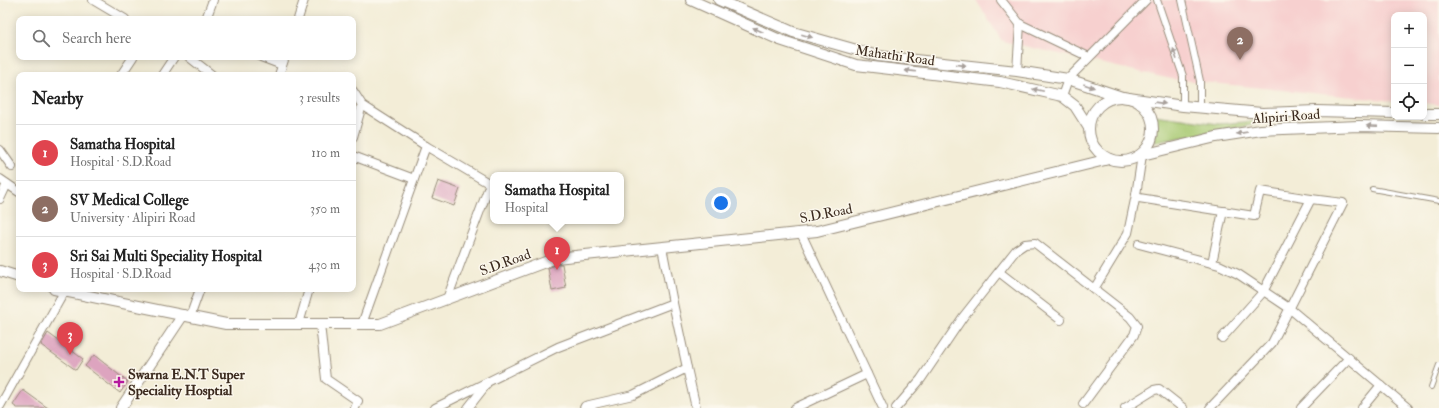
<!DOCTYPE html>
<html lang="en">
<head>
<meta charset="utf-8">
<style>
	body { margin:0; font-family:"IM FELL Double Pica",serif; background:#f6f6f6; color:#222 }
	.controls { position:absolute; right:12px; top:12px; display:grid; overflow:hidden; border-radius:8px; box-shadow:0 2px 10px #0003 }
	.controls button { width:36px; height:36px; display:grid; place-items:center; padding:0; border:0; border-bottom:1px solid #e0e0e0; background:#fff; color:#222; font:20px sans-serif }
	.you { position:absolute; left:721px; top:203px; width:14px; height:14px; margin:-10px; border:3px solid #fff; border-radius:50%; background:#1a73e8; box-shadow:0 0 0 6px #1a73e833 }
	.badge { display:grid; place-items:center; width:26px; height:26px; border-radius:50%; background:#db2777; color:#fff; font-size:13px; font-weight:700 }
	.pin { position:absolute; translate:-50% -33px; filter:drop-shadow(0 1px 2px #0008) }
	.pin::after { content:''; position:absolute; top:21px; width:14px; height:12px; background:inherit; clip-path:polygon(0 0,100% 0,50% 100%) }
	.popup { position:absolute; left:490px; top:172px; width:134px; height:52px; box-sizing:border-box; display:grid; place-content:center; border-radius:8px; background:#fff; filter:drop-shadow(0 1px 3px #0005); font-size:13px; white-space:nowrap; color:#767676 }
	.popup b { font-size:15px; color:#222 }
	.popup::after { content:''; position:absolute; left:50%; top:100%; margin-left:-8px; border:8px solid transparent; border-top-color:#fff }
	.list { margin:0; padding:0; list-style:none }
	h2 { display:flex; justify-content:space-between; align-items:center; height:52px; margin:0; padding:0 16px; font-size:17px }
	h2 small { font-size:13px; font-weight:400; color:#767676 }
	.list li { display:grid; grid-template-columns:26px 1fr auto; gap:12px; align-items:center; box-sizing:border-box; height:56px; padding:0 16px; border-top:1px solid #e0e0e0 }
	.list b { display:block; font-size:15px; white-space:nowrap }
	.list p { margin:0; font-size:13px; white-space:nowrap; color:#767676 }
	.list em { font-size:13px; font-style:normal; color:#767676 }
	.icon { flex:none; width:22px; height:22px; fill:none; stroke:currentColor; stroke-width:2; stroke-linecap:round; stroke-linejoin:round }
	.map { position:relative; flex:none; width:1439px; height:408px; overflow:hidden }
	.search { position:absolute; background:#fff; box-shadow:0 2px 10px #0003; left:16px; top:16px; width:340px; height:44px; display:flex; align-items:center; gap:10px; box-sizing:border-box; padding:0 14px; border-radius:8px; color:#767676; font-size:15px }
	.panel { position:absolute; background:#fff; box-shadow:0 2px 10px #0003; left:16px; top:72px; width:340px; height:220px; border-radius:8px }
	.map>svg:first-child { display:block }
</style>
</head>
<body>
<div class="map">
<svg width="1439" height="408" viewBox="0 0 1439 408">
	<rect width="100%" height="100%" fill="#fbf7ec"/>
	<filter id="ink" filterUnits="userSpaceOnUse"><feTurbulence type="fractalNoise" baseFrequency=".025" numOctaves="2"/><feDisplacementMap in="SourceGraphic" scale="8" xChannelSelector="R" yChannelSelector="G"/><feConvolveMatrix kernelMatrix="1 2 1 2 8 2 1 2 1" color-interpolation-filters="sRGB"/></filter>
	<filter id="wash" filterUnits="userSpaceOnUse"><feTurbulence type="fractalNoise" baseFrequency=".012" numOctaves="4" result="noise"/><feDisplacementMap in="SourceGraphic" scale="16" xChannelSelector="R" yChannelSelector="G"/><feGaussianBlur stdDeviation="0.9" result="paint"/><feColorMatrix in="noise" values="0 0 0 0 0 0 0 0 0 0 0 0 0 0 0 0 0 1.4 0 .05"/><feComposite in="paint" operator="in"/></filter>
	<g filter="url(#wash)">
		<rect width="100%" height="100%" fill="#f3edd7"/>
		<!-- built -->
		<polygon fill="#f7d0cf" points="976,0 1439,0 1439,105 1424,103 1424,15 1394,15 1394,101 1171,79 1002,41"/>
		<!-- green -->
		<polygon fill="#a7c971" stroke="#717a48" points="1154,115 1219,124 1270,120 1270,122 1155,142 1156,127"/>
		<g id="blocks">
			<!-- building -->
			<g fill="#dda4bf">
				<polygon points="438,181 460,189 454,206 432,198"/>
				<polygon points="558,264 562,264 566,288 552,291 548,268"/>
				<polygon points="48,333 83,359 76,370 41,345"/>
				<polygon points="94,355 128,382 120,393 85,366"/>
				<polygon points="23,390 48,408 17,408 13,405"/>
			</g>
		</g>
	</g>
	<g filter="url(#ink)">
		<use href="#blocks" fill-opacity="0" stroke="#978c7a" stroke-width="1"/>
		<g fill="none" stroke-linecap="round" stroke-linejoin="round">
			<defs>
				<g id="service">
					<polyline points="1372,189 1439,201"/>
					<polyline points="1431,387 1439,365"/>
				</g>
				<g id="pedestrian">
					<polyline points="1157,0 1183,76 1183,106"/>
					<polyline points="1182,0 1200,81 1200,107"/>
				</g>
				<g id="minor">
					<polyline points="93,0 125,19"/>
					<polyline points="1001,0 1020,24 1089,57"/>
					<polyline points="206,19 213,0"/>
					<polyline points="298,19 304,0"/>
					<polyline points="189,57 212,75"/>
					<polyline points="261,57 282,65"/>
					<polyline points="1017,71 1020,24"/>
					<polyline points="121,75 133,57"/>
					<polyline points="162,75 174,57"/>
					<polyline points="279,75 285,57"/>
					<polyline points="353,91 362,105 426,146 362,324"/>
					<polyline points="1062,96 1068,79 1146,0"/>
					<polyline points="353,137 362,105"/>
					<polyline points="426,146 490,184 447,299"/>
					<polyline points="0,150 12,167"/>
					<polyline points="1142,155 1136,195 1139,198 1254,216 1260,191 1311,199"/>
					<polyline points="353,156 414,179"/>
					<polyline points="0,179 19,192"/>
					<polyline points="0,199 7,184"/>
					<polyline points="801,233 883,408"/>
					<polyline points="1139,244 1219,265 1238,274 1289,308 1408,408"/>
					<polyline points="1212,263 1223,211"/>
					<polyline points="999,272 1061,320"/>
					<polyline points="1094,289 1128,233 1136,195"/>
					<polyline points="190,317 200,289"/>
					<polyline points="299,324 309,289"/>
					<polyline points="320,324 326,379 358,401 355,408"/>
					<polyline points="687,368 696,408"/>
					<polyline points="0,406 64,292"/>
					<polyline points="435,408 558,347 673,303 662,247"/>
					<polyline points="468,408 486,385"/>
					<polyline points="584,408 585,406 633,395 687,368 673,303"/>
					<polyline points="795,408 867,374"/>
					<polyline points="896,408 921,379 963,317 1016,250 1025,244 1035,243 1130,317 1137,326 1134,335 1083,404"/>
					<polyline points="1125,408 1154,390 1159,389 1183,408"/>
					<polyline points="1210,408 1272,343 1343,203 1311,199 1263,292 1222,338"/>
					<polyline points="1301,408 1349,358"/>
					<polyline points="1362,408 1381,385"/>
				</g>
				<g id="tertiary">
					<polyline points="691,0 780,40 856,65 1000,82 1062,96 1075,106 1089,128"/>
					<polyline points="719,0 793,32 878,56 1017,71 1068,79 1122,97 1183,106 1262,113 1316,111 1394,113"/>
					<circle cx="1121" cy="129" r="32"/>
					<polyline points="1424,114 1439,114"/>
					<polyline points="1138,156 1216,137 1261,130 1359,126 1439,128"/>
					<polyline points="0,271 19,277"/>
					<polyline points="54,289 226,324 380,324 556,258 817,231 1109,159"/>
					<polyline points="121,408 183,315"/>
				</g>
			</defs>
			<!-- service casing -->
			<use href="#service" stroke="#978c7a" stroke-width="6"/>
			<!-- pedestrian casing -->
			<use href="#pedestrian" stroke="#978c7a" stroke-width="8"/>
			<!-- minor casing -->
			<use href="#minor" stroke="#978c7a" stroke-width="10"/>
			<!-- tertiary casing -->
			<use href="#tertiary" stroke="#978c7a" stroke-width="12"/>
			<!-- service -->
			<use href="#service" stroke="#fff" stroke-width="4"/>
			<!-- pedestrian -->
			<use href="#pedestrian" stroke="#fff" stroke-width="6"/>
			<!-- minor -->
			<use href="#minor" stroke="#fff" stroke-width="8"/>
			<!-- tertiary -->
			<use href="#tertiary" stroke="#fff" stroke-width="10"/>
		</g>
		<!-- one-way arrows -->
		<defs><path id="oneway-solid" d="M-6-.8H1V-3.2L6.5 0L1 3.2V.8H-6Z"/></defs>
		<g fill="#a79f9a">
			<use href="#oneway-solid" transform="translate(758 30) rotate(-156)"/>
			<use href="#oneway-solid" transform="translate(807 36) rotate(16)"/>
			<use href="#oneway-solid" transform="translate(1175 54) rotate(-109)"/>
			<use href="#oneway-solid" transform="translate(961 65) rotate(6)"/>
			<use href="#oneway-solid" transform="translate(910 71) rotate(-173)"/>
			<use href="#oneway-solid" transform="translate(1089 86) rotate(19)"/>
			<use href="#oneway-solid" transform="translate(1038 90) rotate(-168)"/>
			<use href="#oneway-solid" transform="translate(1160 103) rotate(8)"/>
			<use href="#oneway-solid" transform="translate(1372 126) rotate(-178)"/>
			<use href="#oneway-solid" transform="translate(1242 133) rotate(171)"/>
		</g>
	</g>
	<!-- markers -->
	<path fill="#b5179e" stroke="#fbf7ec" stroke-width="1.5" d="M117 376h4v4h4v4h-4v4h-4v-4h-4v-4h4z"/>
	<g text-anchor="middle" stroke-width="3" stroke-linejoin="round" paint-order="stroke">
		<!-- street labels -->
		<g font-size="14" fill="#3b2a1e" stroke="#fbf7ec">
			<text transform="translate(895 55) rotate(8)" y="5">Mahathi Road</text>
			<text transform="translate(1286 116) rotate(-4)" y="5">Alipiri Road</text>
			<text transform="translate(826 213) rotate(-11)" y="5">S.D.Road</text>
			<text transform="translate(505 262) rotate(-20)" y="5">S.D.Road</text>
		</g>
		<!-- poi labels -->
		<g font-size="14" font-weight="bold" fill="#3b2a1e" stroke="#fbf7ec" text-anchor="start">
			<text x="128" y="379">Swarna E.N.T Super<tspan x="128" dy="16">Speciality Hosptial</tspan></text>
		</g>
	</g>
</svg>
<div class="controls">
<button>+</button>
<button>−</button>
<button><svg class="icon" aria-label="locate" viewBox="0 0 24 24"><circle cx="12" cy="12" r="6"/><path d="M12 2v4M12 18v4M2 12h4M18 12h4"/></svg></button>
</div>
<div class="you"></div>
<div class="pin badge" style="left:557px;top:270px;background:#e0444e">1</div>
<div class="popup"><b>Samatha Hospital</b>Hospital</div>
<div class="pin badge" style="left:1240px;top:60px;background:#8d6e63">2</div>
<div class="pin badge" style="left:70px;top:355px;background:#e0444e">3</div>
<div class="search"><svg class="icon" aria-label="search" viewBox="0 0 24 24"><circle cx="10" cy="10" r="6"/><path d="M15 15l6 6"/></svg>Search here</div>
<section class="panel">
<h2>Nearby<small>3 results</small></h2>
<ul class="list">
<li><span class="badge" style="background:#e0444e">1</span><div><b>Samatha Hospital</b><p>Hospital · S.D.Road</p></div><em>110 m</em></li>
<li><span class="badge" style="background:#8d6e63">2</span><div><b>SV Medical College</b><p>University · Alipiri Road</p></div><em>350 m</em></li>
<li><span class="badge" style="background:#e0444e">3</span><div><b>Sri Sai Multi Speciality Hospital</b><p>Hospital · S.D.Road</p></div><em>430 m</em></li>
</ul>
</section>
</div>
</body>
</html>
